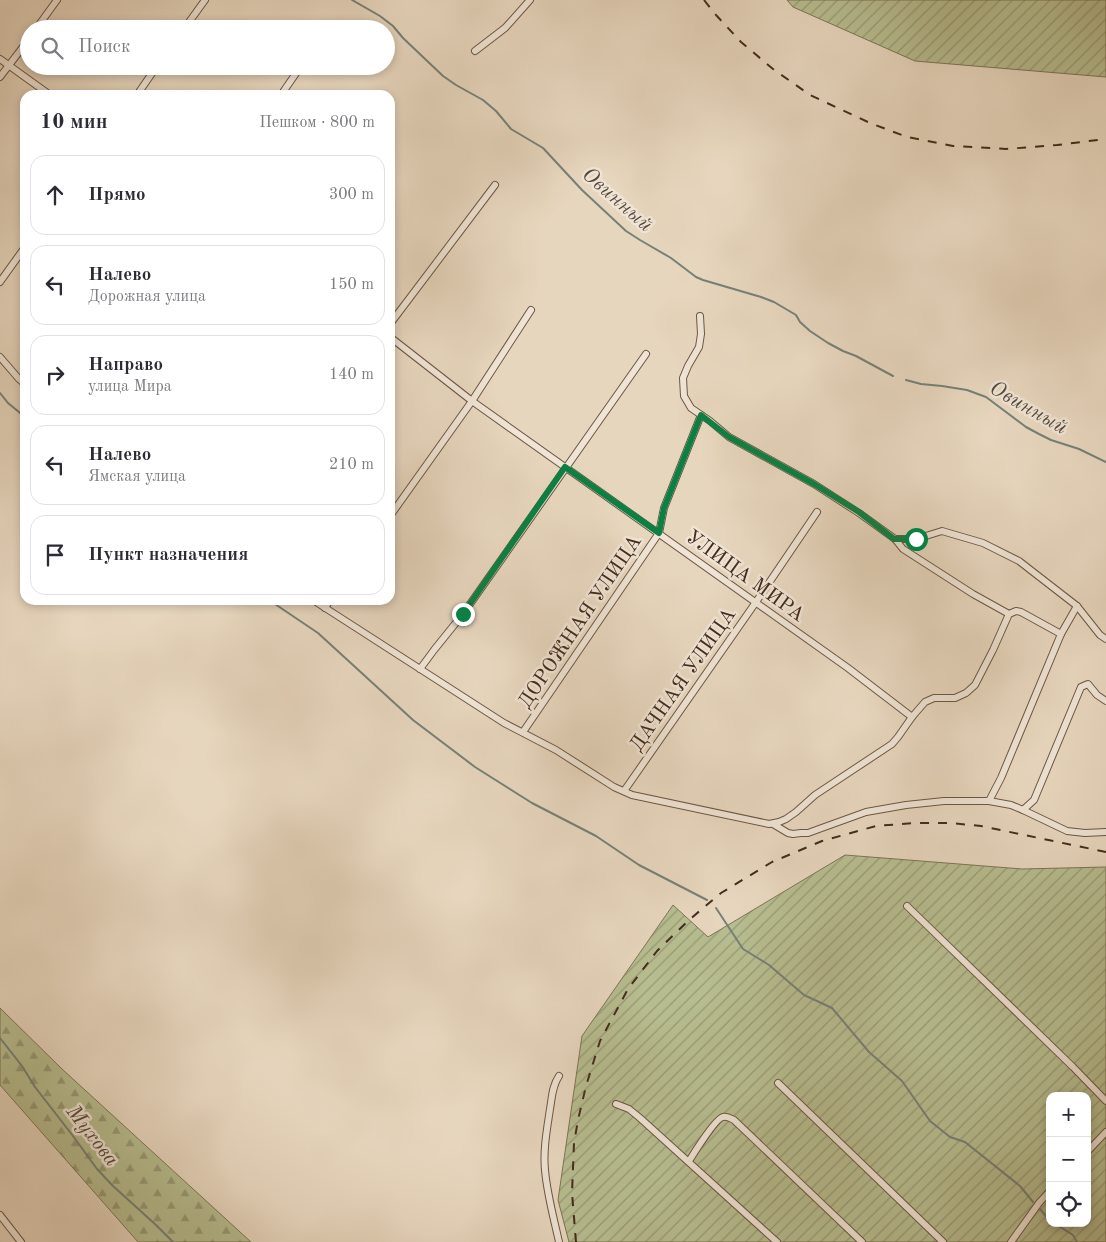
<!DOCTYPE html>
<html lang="ru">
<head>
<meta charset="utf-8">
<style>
	body { margin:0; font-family:"Old Standard TT",serif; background:#f2f2f3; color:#2b2b33 }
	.controls { position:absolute; right:15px; bottom:15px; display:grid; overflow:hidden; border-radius:10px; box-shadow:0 2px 8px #0003 }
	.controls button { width:45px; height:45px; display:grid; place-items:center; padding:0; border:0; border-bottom:1px solid #e1e1e2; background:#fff; color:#2b2b33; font:25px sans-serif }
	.stop { position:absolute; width:15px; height:15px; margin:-11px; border:4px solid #0b8043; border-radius:50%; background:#fff }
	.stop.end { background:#0b8043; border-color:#fff; box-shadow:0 1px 5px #0008 }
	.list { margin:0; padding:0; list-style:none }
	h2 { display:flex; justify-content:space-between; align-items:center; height:65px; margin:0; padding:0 20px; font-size:21px }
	h2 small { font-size:16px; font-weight:400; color:#7c7c81 }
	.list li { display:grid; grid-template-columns:32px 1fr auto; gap:15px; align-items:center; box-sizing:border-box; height:80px; margin:0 10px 10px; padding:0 10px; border:1px solid #e1e1e2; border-radius:15px }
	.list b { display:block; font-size:19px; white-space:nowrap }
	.list p { margin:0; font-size:16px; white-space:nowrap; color:#7c7c81 }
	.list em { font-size:16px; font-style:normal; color:#7c7c81 }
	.icon { flex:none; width:28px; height:28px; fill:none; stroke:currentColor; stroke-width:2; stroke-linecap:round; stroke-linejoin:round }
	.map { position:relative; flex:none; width:1106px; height:1242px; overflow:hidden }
	.search { position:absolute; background:#fff; box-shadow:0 2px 8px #0003; left:20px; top:20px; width:375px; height:55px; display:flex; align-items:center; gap:12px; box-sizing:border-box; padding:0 18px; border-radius:28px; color:#7c7c81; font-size:19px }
	.panel { position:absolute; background:#fff; box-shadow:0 2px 8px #0003; left:20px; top:90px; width:375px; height:515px; border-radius:15px }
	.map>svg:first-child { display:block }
</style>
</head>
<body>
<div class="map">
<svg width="1106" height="1242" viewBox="0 0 1106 1242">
	<defs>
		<pattern id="forest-firs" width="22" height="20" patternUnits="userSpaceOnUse" patternTransform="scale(1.25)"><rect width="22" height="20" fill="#b7bd90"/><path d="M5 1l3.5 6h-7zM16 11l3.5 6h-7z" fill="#969a75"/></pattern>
		<pattern id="garden-furrows" width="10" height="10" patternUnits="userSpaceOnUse" patternTransform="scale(1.25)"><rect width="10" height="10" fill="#b7bd90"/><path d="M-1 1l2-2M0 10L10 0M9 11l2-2" fill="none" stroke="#969a75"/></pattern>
	</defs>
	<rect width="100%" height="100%" fill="#e7d6be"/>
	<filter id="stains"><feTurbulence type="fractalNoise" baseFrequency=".004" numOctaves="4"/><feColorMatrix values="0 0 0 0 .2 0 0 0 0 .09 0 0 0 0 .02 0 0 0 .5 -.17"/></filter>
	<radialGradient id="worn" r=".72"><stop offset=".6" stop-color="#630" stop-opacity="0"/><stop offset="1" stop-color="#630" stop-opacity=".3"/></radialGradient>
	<!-- forest -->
	<polygon fill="url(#forest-firs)" stroke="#7e7456" points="0,1008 62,1069 251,1242 138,1242 0,1085"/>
	<!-- garden -->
	<g fill="url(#garden-furrows)" stroke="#7e7456" fill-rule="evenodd">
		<polygon points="787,0 1106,0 1106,77 915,61 793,7"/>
		<path d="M845,855L1022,869L1106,867V1242H569L558,1200L582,1036L673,905L708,937ZM1050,1096H1087V1223H1050Z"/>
	</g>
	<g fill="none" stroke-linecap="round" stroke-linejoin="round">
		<!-- stream -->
		<g stroke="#768078" stroke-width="2">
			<polyline points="352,0 380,16 393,26 403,38 443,76 456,85 483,100 496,111 511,129 543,148 582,190 626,231 640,240 671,258 696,277 703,280 761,297 774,302 796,315 800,322 810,331 828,343 843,351 856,356 893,376"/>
			<polyline points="906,380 921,384 942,386 967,390 986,397 1026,427 1039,434 1051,440 1079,449 1106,462"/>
			<polyline points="0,393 8,403 25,417"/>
			<polyline points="269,600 318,633 413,720 475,767 532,803 596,836 639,865 707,900"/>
			<polyline points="716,908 743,949 769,965 804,995 832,1008 869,1052 902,1081 930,1121 950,1137 965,1142 1020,1186 1033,1202"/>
			<polyline points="0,1038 22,1066 35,1087 73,1136 97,1169 113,1186 156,1225 173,1242"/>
			<polyline points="1040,1209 1050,1221"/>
			<polyline points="1054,1223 1073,1235 1077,1242"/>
		</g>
		<defs>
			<g id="minor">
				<polyline points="36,29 57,0"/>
				<polyline points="184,29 205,0"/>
				<polyline points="475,51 505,28 530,0"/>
				<polyline points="0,59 50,95"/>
				<polyline points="0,77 29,39"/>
				<polyline points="137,95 157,66"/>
				<polyline points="281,95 301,66"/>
				<polyline points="0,282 25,247"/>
				<polyline points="700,316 701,334 699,347 688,366 683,378 684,396 691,408 710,421 729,437 814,484 859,513 895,539 903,549 973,594 1009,614 1016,611 1021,612 1061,634"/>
				<polyline points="390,324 495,185"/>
				<polyline points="390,337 472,401 848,668 912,717"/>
				<polyline points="0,357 19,379 25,384"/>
				<polyline points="390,516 472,401 531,310"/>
				<polyline points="895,539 916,539 942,531 983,543 1019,561 1077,606 1100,635 1106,639"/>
				<polyline points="313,600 504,723 556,750 614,787 632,795 769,824 779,822 786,819 796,812 815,795 892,744 898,737 912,717 925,702 934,698 955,698 966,693 975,685 993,650 1009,614"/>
				<polyline points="325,608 330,600"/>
				<polyline points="420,669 434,650 463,614 646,354"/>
				<polyline points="523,732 659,533 664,508 701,415"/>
				<polyline points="624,791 756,602 817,512"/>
				<polyline points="989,801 1001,778 1061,634 1077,606"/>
				<polyline points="1023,810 1034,800 1081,687 1088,684 1097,695 1106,701"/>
				<polyline points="773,824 788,833 793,834 801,833 808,833 819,829 866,812 906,805 944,801 989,801 1011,805 1023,810 1067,831 1085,833 1106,832"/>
				<polyline points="907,906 1073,1067 1106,1101"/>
				<path d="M559,1076C552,1086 552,1098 550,1109C547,1129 543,1150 545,1170C547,1194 554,1219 559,1242"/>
				<polyline points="778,1083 943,1242"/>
				<polyline points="616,1104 629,1109 640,1118 777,1242"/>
				<polyline points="1087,1152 1106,1132"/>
				<path d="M689,1161C694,1153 716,1118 723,1117C727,1116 730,1118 734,1120L862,1242"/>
				<polyline points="0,1215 21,1242"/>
				<polyline points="1011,1242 1039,1203 1050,1191"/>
			</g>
		</defs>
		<!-- minor casing -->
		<use href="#minor" stroke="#6d5644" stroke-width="8"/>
		<!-- minor -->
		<use href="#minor" stroke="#efe4d5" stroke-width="6"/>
		<!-- rail -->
		<g stroke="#442b1c" stroke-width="2" stroke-dasharray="9 9" stroke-linecap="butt">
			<polyline points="704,0 716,15 741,42 773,69 810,95 870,123 907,137 953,146 1006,149 1057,145 1106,139"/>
			<polyline points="576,1242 572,1193 574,1143 578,1120 586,1086 600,1041 628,989 657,951 689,920 721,893 772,862 822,841 876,826 914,823 951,823 981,826 1106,852"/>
		</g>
	</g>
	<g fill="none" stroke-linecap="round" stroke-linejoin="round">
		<!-- route -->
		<polyline stroke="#0b8043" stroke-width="6" points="463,614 565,467 659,533 664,508 701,415 729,437 814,484 859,512 894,539 916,539"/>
	</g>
	<g text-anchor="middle" stroke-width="5" stroke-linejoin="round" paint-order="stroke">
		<!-- street labels -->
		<g font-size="20" fill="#442b1c" stroke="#efe4d5">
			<text transform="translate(746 575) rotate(36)" y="7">УЛИЦА МИРА</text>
			<text transform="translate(579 621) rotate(-56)" y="7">ДОРОЖНАЯ УЛИЦА</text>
			<text transform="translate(682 679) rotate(-55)" y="7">ДАЧНАЯ УЛИЦА</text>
		</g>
		<!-- water labels -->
		<g font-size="21" font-style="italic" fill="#55473b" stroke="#efe4d5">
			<text transform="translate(618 199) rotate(41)" y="7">Овинный</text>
			<text transform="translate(1029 407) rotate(30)" y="7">Овинный</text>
			<text transform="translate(93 1135) rotate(52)" y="7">Мухова</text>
		</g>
	</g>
	<rect width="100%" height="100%" filter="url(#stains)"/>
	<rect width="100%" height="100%" fill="url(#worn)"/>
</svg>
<div class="controls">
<button>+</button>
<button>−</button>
<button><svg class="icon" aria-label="locate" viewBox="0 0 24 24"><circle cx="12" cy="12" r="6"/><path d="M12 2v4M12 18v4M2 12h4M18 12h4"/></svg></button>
</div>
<div class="stop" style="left:916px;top:539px"></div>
<div class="stop end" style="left:463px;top:614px"></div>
<div class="search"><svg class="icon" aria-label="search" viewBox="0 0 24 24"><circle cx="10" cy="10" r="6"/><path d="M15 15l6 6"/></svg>Поиск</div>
<section class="panel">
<h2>10 мин<small>Пешком · 800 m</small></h2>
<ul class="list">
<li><svg class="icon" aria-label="ahead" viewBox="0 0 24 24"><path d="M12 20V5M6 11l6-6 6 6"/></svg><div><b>Прямо</b></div><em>300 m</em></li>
<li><svg class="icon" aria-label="left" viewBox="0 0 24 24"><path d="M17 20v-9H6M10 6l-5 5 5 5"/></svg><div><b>Налево</b><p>Дорожная улица</p></div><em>150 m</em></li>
<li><svg class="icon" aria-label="right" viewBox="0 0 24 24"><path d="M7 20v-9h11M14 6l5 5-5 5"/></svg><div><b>Направо</b><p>улица Мира</p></div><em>140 m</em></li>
<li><svg class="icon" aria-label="left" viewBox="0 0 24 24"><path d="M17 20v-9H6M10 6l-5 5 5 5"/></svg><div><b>Налево</b><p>Ямская улица</p></div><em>210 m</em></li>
<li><svg class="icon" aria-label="arrive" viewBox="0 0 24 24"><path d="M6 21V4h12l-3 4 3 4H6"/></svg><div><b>Пункт назначения</b></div></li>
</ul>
</section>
</div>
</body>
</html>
